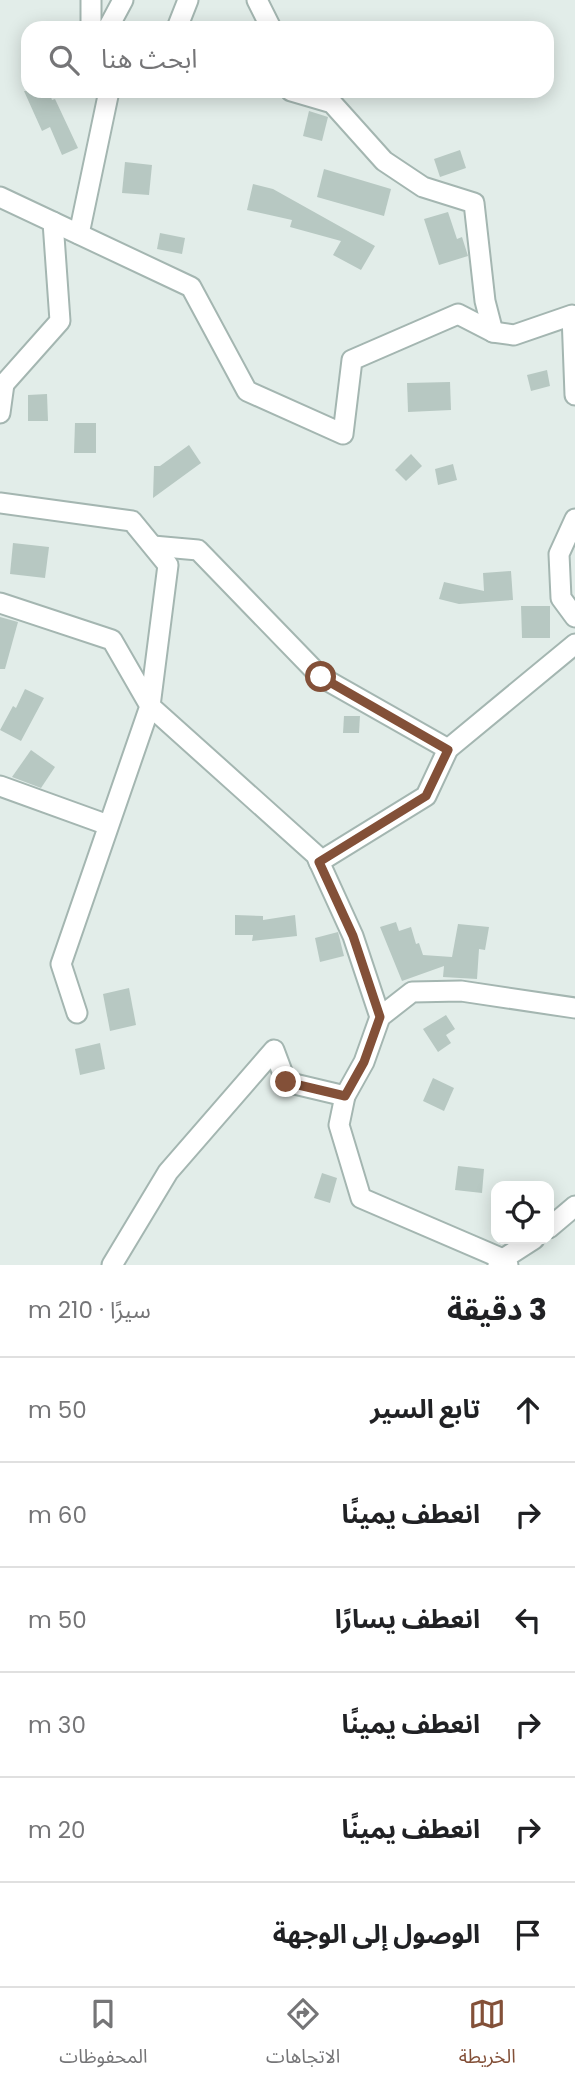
<!DOCTYPE html>
<html lang="ar">
<head>
<meta charset="utf-8">
<style>
	body { margin:0; font-family:Poppins,"Noto Sans Arabic",sans-serif; background:#f6f6f6; color:#202124; direction:rtl }
	.controls { position:absolute; right:21px; bottom:21px; display:grid; overflow:hidden; border-radius:14px; box-shadow:0 4px 18px #0003 }
	.controls button { width:63px; height:63px; display:grid; place-items:center; padding:0; border:0; border-bottom:2px solid #e0e0e0; background:#fff; color:#202124; font:35px sans-serif }
	.stop { position:absolute; width:21px; height:21px; margin:-16px; border:5px solid #835038; border-radius:50%; background:#fff }
	.stop.end { background:#835038; border-color:#fff; box-shadow:0 2px 7px #0008 }
	.list { margin:0; padding:0; list-style:none }
	h2 { display:flex; justify-content:space-between; align-items:center; height:91px; margin:0; padding:0 28px; font-size:30px }
	h2 small { font-size:23px; font-weight:400; color:#757577 }
	.list li { display:grid; grid-template-columns:46px 1fr auto; gap:21px; align-items:center; box-sizing:border-box; height:105px; padding:0 28px; border-top:2px solid #e0e0e0 }
	.list b { display:block; font-size:26px; white-space:nowrap }
	.list em { font-size:23px; font-style:normal; color:#757577 }
	.icon { flex:none; width:38px; height:38px; fill:none; stroke:currentColor; stroke-width:2; stroke-linecap:round; stroke-linejoin:round }
	.map { position:relative; flex:none; width:575px; height:1265px; overflow:hidden; direction:ltr }
	.search { position:absolute; background:#fff; box-shadow:0 4px 18px #0003; left:21px; right:21px; top:21px; height:77px; display:flex; align-items:center; gap:18px; box-sizing:border-box; padding:0 24px; border-radius:21px; color:#757577; font-size:26px }
	.sheet { height:721px; background:#fff }
	nav { display:flex; justify-content:space-around; align-items:center; box-sizing:border-box; height:98px; border-top:2px solid #e0e0e0; background:#fff; font-size:19px; color:#757577 }
	nav a { display:grid; justify-items:center; gap:4px }
	nav .on { color:#835038 }
	.map>svg:first-child { display:block }
</style>
</head>
<body>
<div class="map">
<svg width="575" height="1265" viewBox="0 0 575 1265">
	<rect width="100%" height="100%" fill="#e2ede9"/>
	<!-- building -->
	<g fill="#b7c8c2">
		<polygon points="24,91 49,91 52,100 55,99 78,148 62,155 50,127 42,131"/>
		<polygon points="309,111 328,117 322,141 303,136"/>
		<polygon points="460,150 466,168 440,177 434,159"/>
		<polygon points="125,162 152,165 149,195 122,193"/>
		<polygon points="324,169 391,189 384,216 317,197"/>
		<polygon points="253,184 273,189 375,246 361,270 333,255 341,241 290,227 292,220 247,210"/>
		<polygon points="448,212 457,239 462,237 468,256 439,265 424,219"/>
		<polygon points="160,233 185,238 182,254 157,249"/>
		<polygon points="547,370 550,386 531,391 527,375"/>
		<polygon points="450,382 451,410 408,412 407,383"/>
		<polygon points="47,394 48,421 28,421 28,395"/>
		<polygon points="75,423 96,423 96,453 74,453"/>
		<polygon points="189,445 201,463 153,498 154,466 160,466"/>
		<polygon points="411,454 422,466 406,481 395,470"/>
		<polygon points="453,464 457,480 438,485 435,469"/>
		<polygon points="13,543 49,547 45,578 10,574"/>
		<polygon points="511,571 513,600 459,604 439,599 444,582 484,591 483,573"/>
		<polygon points="521,606 550,606 550,638 522,638"/>
		<polygon points="0,617 18,622 5,669 0,669"/>
		<polygon points="25,689 44,698 21,741 0,730 13,706 16,708"/>
		<polygon points="344,716 360,716 359,733 343,733"/>
		<polygon points="31,750 55,767 41,788 12,777"/>
		<polygon points="235,915 263,916 263,920 295,915 297,936 252,941 253,935 235,935"/>
		<polygon points="396,922 399,931 411,927 416,944 419,943 423,955 452,957 458,924 489,927 485,950 479,949 477,979 443,977 444,966 402,981 380,927"/>
		<polygon points="338,932 344,956 320,962 315,938"/>
		<polygon points="129,988 136,1025 110,1031 103,994"/>
		<polygon points="446,1015 455,1029 446,1035 451,1043 438,1052 423,1029"/>
		<polygon points="100,1043 105,1069 80,1075 75,1049"/>
		<polygon points="433,1078 454,1088 444,1111 423,1101"/>
		<polygon points="458,1166 484,1169 482,1193 455,1190"/>
		<polygon points="322,1173 337,1178 330,1203 314,1198"/>
	</g>
	<g fill="none" stroke-linecap="round" stroke-linejoin="round">
		<defs>
			<g id="minor">
				<polyline points="257,0 271,28"/>
				<polyline points="91,28 91,0"/>
				<polyline points="108,28 123,0"/>
				<polyline points="177,28 188,0"/>
				<polyline points="291,91 332,103 384,161 423,187 474,203 485,301 493,332"/>
				<polyline points="0,197 191,287 247,391 343,434 352,360 458,314 493,332 514,335 572,315 575,395"/>
				<polyline points="79,234 109,91"/>
				<polyline points="0,385 4,384 60,321 53,222"/>
				<polyline points="0,413 4,384"/>
				<polyline points="0,503 132,521 168,565 150,706 316,855 353,936 380,1017 364,1062 345,1096 339,1125 361,1198 503,1259 508,1265"/>
				<polyline points="575,519 559,554 561,598 575,617"/>
				<polyline points="153,546 198,550 321,677 448,749"/>
				<polyline points="0,603 112,640 150,706 61,964 77,1013"/>
				<polyline points="0,786 108,825"/>
				<polyline points="319,862 426,796 448,749 575,644"/>
				<polyline points="380,1017 412,992 461,991 575,1008"/>
				<polyline points="549,1228 575,1206"/>
				<polyline points="112,1265 168,1172 274,1050 286,1082 345,1096"/>
				<polyline points="498,1265 503,1259 534,1239"/>
			</g>
		</defs>
		<!-- minor casing -->
		<use href="#minor" stroke="#a4b6b1" stroke-width="23"/>
		<!-- minor -->
		<use href="#minor" stroke="#fff" stroke-width="19"/>
	</g>
	<g fill="none" stroke-linecap="round" stroke-linejoin="round">
		<!-- route -->
		<polyline stroke="#835038" stroke-width="9" points="286,1082 345,1096 364,1062 380,1017 353,936 319,862 426,796 448,750 321,677"/>
	</g>
</svg>
<div class="controls">
<button><svg class="icon" aria-label="locate" viewBox="0 0 24 24"><circle cx="12" cy="12" r="6"/><path d="M12 2v4M12 18v4M2 12h4M18 12h4"/></svg></button>
</div>
<div class="stop" style="left:321px;top:677px"></div>
<div class="stop end" style="left:286px;top:1082px"></div>
<div class="search"><svg class="icon" aria-label="search" viewBox="0 0 24 24"><circle cx="10" cy="10" r="6"/><path d="M15 15l6 6"/></svg>ابحث هنا</div>
</div>
<section class="sheet">
<h2>3 دقيقة<small>سيرًا · 210 m</small></h2>
<ul class="list">
<li><svg class="icon" aria-label="ahead" viewBox="0 0 24 24"><path d="M12 20V5M6 11l6-6 6 6"/></svg><div><b>تابع السير</b></div><em>50 m</em></li>
<li><svg class="icon" aria-label="right" viewBox="0 0 24 24"><path d="M7 20v-9h11M14 6l5 5-5 5"/></svg><div><b>انعطف يمينًا</b></div><em>60 m</em></li>
<li><svg class="icon" aria-label="left" viewBox="0 0 24 24"><path d="M17 20v-9H6M10 6l-5 5 5 5"/></svg><div><b>انعطف يسارًا</b></div><em>50 m</em></li>
<li><svg class="icon" aria-label="right" viewBox="0 0 24 24"><path d="M7 20v-9h11M14 6l5 5-5 5"/></svg><div><b>انعطف يمينًا</b></div><em>30 m</em></li>
<li><svg class="icon" aria-label="right" viewBox="0 0 24 24"><path d="M7 20v-9h11M14 6l5 5-5 5"/></svg><div><b>انعطف يمينًا</b></div><em>20 m</em></li>
<li><svg class="icon" aria-label="arrive" viewBox="0 0 24 24"><path d="M6 21V4h12l-3 4 3 4H6"/></svg><div><b>الوصول إلى الوجهة</b></div></li>
</ul>
</section>
<nav>
<a class="on"><svg class="icon" aria-label="map" viewBox="0 0 24 24"><path d="M3 6l6-2 6 2 6-2v14l-6 2-6-2-6 2zM9 4v14M15 6v14"/></svg>الخريطة</a>
<a><svg class="icon" aria-label="directions" viewBox="0 0 24 24"><path d="M12 3l9 9-9 9-9-9zM9 14v-3h6M13 9l2 2-2 2"/></svg>الاتجاهات</a>
<a><svg class="icon" aria-label="saved" viewBox="0 0 24 24"><path d="M7 4h10v16l-5-4-5 4z"/></svg>المحفوظات</a>
</nav>
</body>
</html>
